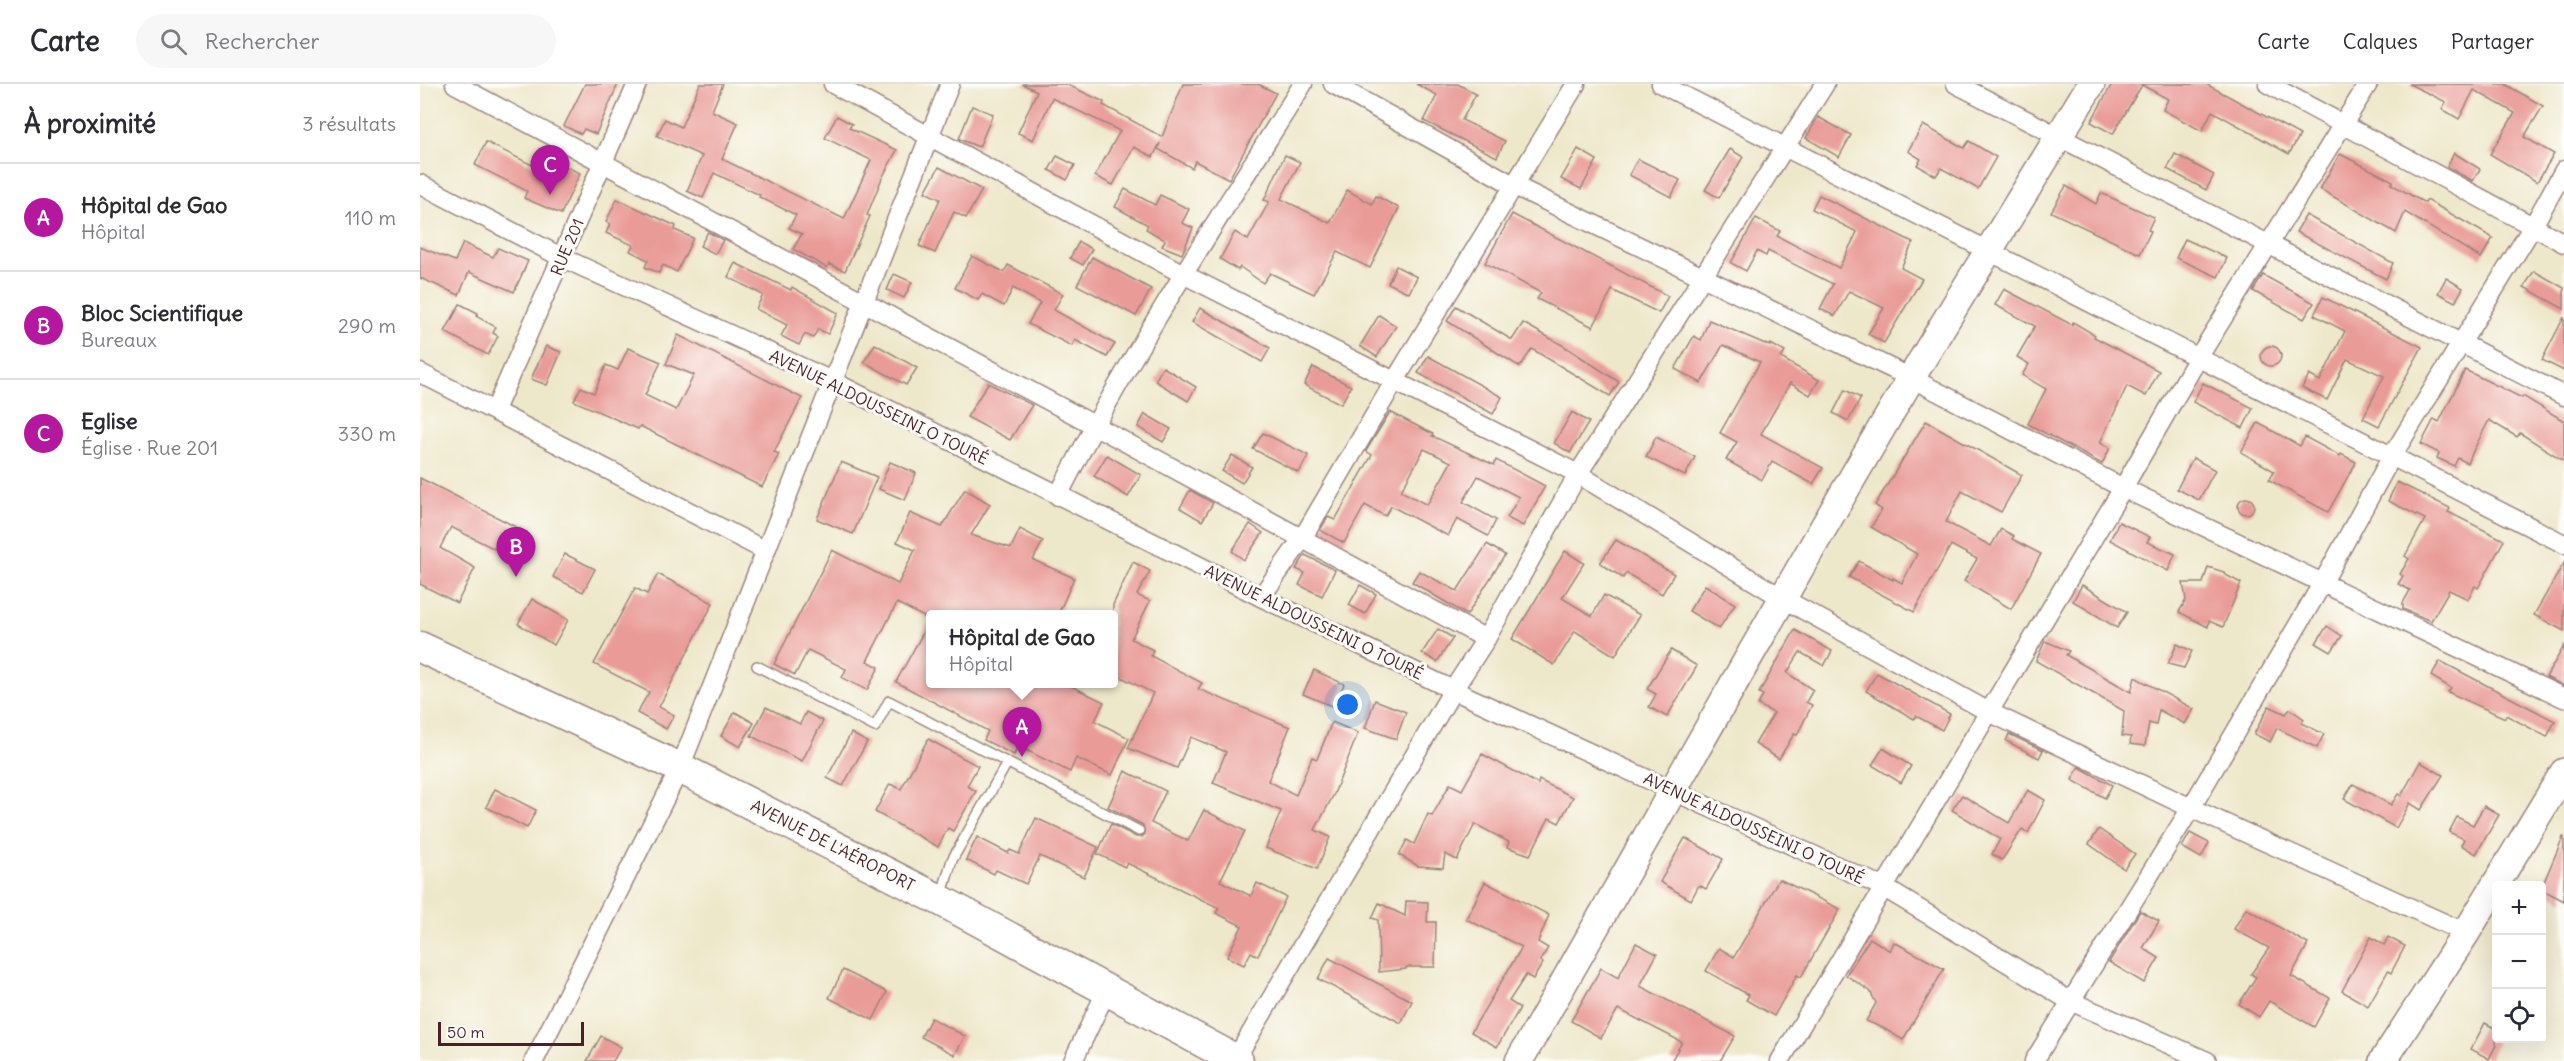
<!DOCTYPE html>
<html lang="fr">
<head>
<meta charset="utf-8">
<style>
	body { margin:0; font-family:Delius,sans-serif; background:#f7f7f7; color:#2b2b33 }
	.controls { position:absolute; right:18px; bottom:18px; display:grid; overflow:hidden; border-radius:6px; box-shadow:0 6px 24px #0002 }
	.controls button { width:54px; height:54px; display:grid; place-items:center; padding:0; border:0; border-bottom:2px solid #e1e1e2; background:#fff; color:#2b2b33; font:30px sans-serif }
	.scale { position:absolute; left:18px; bottom:15px; width:146px; box-sizing:border-box; padding-left:6px; border:3px solid #4a1f2b; border-top:0; font-size:16px; line-height:21px; white-space:nowrap; color:#4a1f2b; -webkit-text-stroke:4px #fdfcf7; paint-order:stroke }
	.you { position:absolute; left:928px; top:621px; width:21px; height:21px; margin:-15px; border:4px solid #fff; border-radius:50%; background:#1a73e8; box-shadow:0 0 0 9px #1a73e833 }
	.badge { display:grid; place-items:center; width:39px; height:39px; border-radius:50%; background:#b5179e; color:#fff; font-size:20px; font-weight:700 }
	.pin { position:absolute; translate:-50% -50px; filter:drop-shadow(0 2px 3px #0008) }
	.pin::after { content:''; position:absolute; top:32px; width:21px; height:18px; background:inherit; clip-path:polygon(0 0,100% 0,50% 100%) }
	.popup { position:absolute; left:506px; top:526px; width:192px; height:78px; box-sizing:border-box; display:grid; place-content:center; border-radius:6px; background:#fff; filter:drop-shadow(0 2px 4px #0005); font-size:20px; white-space:nowrap; color:#7c7c81 }
	.popup b { font-size:22px; color:#2b2b33 }
	.popup::after { content:''; position:absolute; left:50%; top:100%; margin-left:-12px; border:12px solid transparent; border-top-color:#fff }
	.list { margin:0; padding:0; list-style:none }
	h2 { display:flex; justify-content:space-between; align-items:center; height:78px; margin:0; padding:0 24px; font-size:26px }
	h2 small { font-size:20px; font-weight:400; color:#7c7c81 }
	.list li { display:grid; grid-template-columns:39px 1fr auto; gap:18px; align-items:center; box-sizing:border-box; height:108px; padding:0 24px; border-top:2px solid #e1e1e2 }
	.list b { display:block; font-size:22px; white-space:nowrap }
	.list p { margin:0; font-size:20px; white-space:nowrap; color:#7c7c81 }
	.list em { font-size:20px; font-style:normal; color:#7c7c81 }
	.icon { flex:none; width:33px; height:33px; fill:none; stroke:currentColor; stroke-width:2; stroke-linecap:round; stroke-linejoin:round }
	.map { position:relative; flex:none; width:2144px; height:977px; overflow:hidden }
	header { display:flex; align-items:center; gap:36px; box-sizing:border-box; height:84px; padding:0 30px; background:#fff; border-bottom:2px solid #e1e1e2 }
	header strong { font-size:28px }
	nav { display:flex; gap:33px; margin-inline-start:auto; font-size:21px }
	.search { width:420px; height:54px; background:#f7f7f7; display:flex; align-items:center; gap:15px; box-sizing:border-box; padding:0 21px; border-radius:33px; color:#7c7c81; font-size:22px }
	main { display:flex }
	aside { flex:1; background:#fff }
	.map>svg:first-child { display:block }
</style>
</head>
<body>
<header>
<strong>Carte</strong>
<div class="search"><svg class="icon" aria-label="search" viewBox="0 0 24 24"><circle cx="10" cy="10" r="6"/><path d="M15 15l6 6"/></svg>Rechercher</div>
<nav><a>Carte</a><a>Calques</a><a>Partager</a></nav>
</header>
<main>
<aside>
<h2>À proximité<small>3 résultats</small></h2>
<ul class="list">
<li><span class="badge">A</span><div><b>Hôpital de Gao</b><p>Hôpital</p></div><em>110 m</em></li>
<li><span class="badge">B</span><div><b>Bloc Scientifique</b><p>Bureaux</p></div><em>290 m</em></li>
<li><span class="badge">C</span><div><b>Eglise</b><p>Église · Rue 201</p></div><em>330 m</em></li>
</ul>
</aside>
<div class="map">
<svg width="2144" height="977" viewBox="0 0 2144 977">
	<rect width="100%" height="100%" fill="#fdfcf7"/>
	<filter id="ink" filterUnits="userSpaceOnUse"><feTurbulence type="fractalNoise" baseFrequency=".0167" numOctaves="2"/><feDisplacementMap in="SourceGraphic" scale="12" xChannelSelector="R" yChannelSelector="G"/><feConvolveMatrix kernelMatrix="1 2 1 2 8 2 1 2 1" color-interpolation-filters="sRGB"/></filter>
	<filter id="wash" filterUnits="userSpaceOnUse"><feTurbulence type="fractalNoise" baseFrequency=".008" numOctaves="4" result="noise"/><feDisplacementMap in="SourceGraphic" scale="24" xChannelSelector="R" yChannelSelector="G"/><feGaussianBlur stdDeviation="1.35" result="paint"/><feColorMatrix in="noise" values="0 0 0 0 0 0 0 0 0 0 0 0 0 0 0 0 0 1.4 0 .05"/><feComposite in="paint" operator="in"/></filter>
	<g filter="url(#wash)">
		<rect width="100%" height="100%" fill="#eee8cb"/>
		<g id="blocks">
			<!-- building -->
			<g fill="#e99b98" fill-rule="evenodd">
				<polygon points="165,0 198,0 176,50 164,45 161,50 144,42"/>
				<polygon points="280,0 303,0 292,27 318,39 302,75 424,135 451,76 405,54 417,32 432,40 429,44 477,66 462,94 447,131 450,132 425,187 409,180 407,184 373,165 382,150 369,144 376,131 339,113 340,111 294,89 283,114 267,107 282,72 237,52 245,35 261,43"/>
				<polygon points="602,0 646,0 684,18 683,21 742,53 763,0 838,0 856,9 809,95 775,77 772,84 738,65 740,59 733,73 714,63 693,101 675,92 700,47 632,14 613,56 598,49 617,7"/>
				<polygon points="996,0 1038,0 1056,10 1042,36 1085,57 1077,73 1004,37 1017,11"/>
				<polygon points="1692,0 1786,0 1880,51 1869,70 1792,27 1782,47 1743,26 1748,15 1722,1 1693,50 1671,38"/>
				<polygon points="1989,0 2085,0 2123,22 2104,53 2134,70 2117,98 2070,70 2095,29 2054,6 2039,35 2022,25 2026,18"/>
				<polygon points="552,22 573,30 559,63 539,55"/>
				<polygon points="1398,33 1431,51 1419,73 1386,54"/>
				<polygon points="1503,41 1544,64 1549,57 1576,73 1558,105 1521,84 1516,92 1497,81 1501,75 1488,67"/>
				<polygon points="66,58 118,84 123,72 160,89 141,130 104,114 107,107 55,81"/>
				<polygon points="1158,65 1177,76 1161,105 1141,95"/>
				<polygon points="1310,65 1323,73 1299,114 1285,106"/>
				<polygon points="2034,69 2060,85 2053,97 2027,83"/>
				<polygon points="1755,70 1794,91 1786,106 1747,85"/>
				<polygon points="1920,70 1973,97 1971,100 2005,119 2007,116 2073,154 2061,174 1985,128 1976,149 1900,105"/>
				<polygon points="865,71 880,78 861,115 910,139 927,106 952,120 956,112 979,124 950,184 917,168 894,210 850,189 843,199 820,183 818,186 800,175 815,148 828,156 849,118 844,116"/>
				<polygon points="637,72 655,81 647,96 629,86"/>
				<polygon points="1218,75 1260,96 1251,113 1209,91"/>
				<polygon points="519,83 562,106 546,134 534,128 515,169 499,162 520,115 505,108"/>
				<polygon points="1646,102 1676,120 1681,109 1734,133 1728,146 1731,147 1720,170 1631,128"/>
				<polygon points="705,105 735,121 740,111 769,125 762,139 773,144 762,170 742,162 745,156 726,145 728,141 695,123"/>
				<polygon points="1399,111 1493,158 1481,184 1502,195 1464,259 1448,250 1464,224 1429,207 1415,232 1400,225 1413,200 1348,167 1346,172 1337,167 1326,187 1311,179 1336,134 1360,147 1357,152 1419,184 1437,148 1392,125"/>
				<polygon points="197,115 256,142 255,146 273,154 257,188 243,181 239,189 225,183 228,176 210,167 213,161 186,149 190,140 186,138"/>
				<polygon points="1092,130 1248,212 1239,229 1192,206 1173,243 1117,215 1121,209 1065,179"/>
				<polygon points="1886,131 1973,179 1966,195 1876,148"/>
				<polygon points="288,148 303,156 295,170 280,162"/>
				<polygon points="1765,155 1807,174 1798,193 1756,174"/>
				<polygon points="659,158 672,165 663,181 650,174"/>
				<polygon points="43,159 73,173 78,164 108,177 94,208 49,188 39,211 0,194 0,163 35,177"/>
				<polygon points="552,172 584,188 588,181 643,210 634,226 695,260 687,273 655,256 652,262 608,240 620,219 593,204 584,222 562,210 558,216 535,204"/>
				<polygon points="672,173 731,205 716,232 657,201"/>
				<polygon points="315,179 371,206 372,203 418,229 408,250 398,245 393,254 385,250 379,261 361,252 367,241 336,225 343,211 308,193"/>
				<polygon points="976,182 997,193 989,209 968,199"/>
				<polygon points="2114,187 2144,204 2144,225 2104,203"/>
				<polygon points="474,190 492,198 484,214 467,206"/>
				<polygon points="1843,191 1894,219 1884,235 1833,207"/>
				<polygon points="2026,194 2043,204 2035,218 2018,209"/>
				<polygon points="1584,205 1652,241 1653,238 1675,251 1674,253 1739,287 1726,312 1707,302 1680,359 1690,364 1682,380 1608,340 1626,305 1602,291 1609,280 1597,273 1615,242 1575,221"/>
				<polygon points="1903,213 2002,263 1959,342 1943,334 1964,292 1927,275 1907,316 1882,304 1889,291 1900,297 1925,247 1894,231"/>
				<polygon points="40,220 58,229 56,232 76,243 73,249 78,252 68,271 25,248"/>
				<polygon points="1036,222 1092,256 1103,239 1144,262 1199,298 1190,312 1112,265 1100,283 1027,237"/>
				<polygon points="780,224 850,264 842,278 772,238"/>
				<polygon points="959,231 976,242 957,273 940,262"/>
				<polygon points="2144,233 2144,287 2122,276"/>
				<polygon points="1289,236 1350,262 1351,260 1365,268 1361,274 1399,296 1390,311 1370,299 1341,350 1403,384 1393,400 1352,378 1342,396 1306,376 1317,358 1300,349 1340,278 1303,261 1281,299 1255,285 1274,252 1281,256"/>
				<polygon points="258,251 382,314 354,368 359,370 342,403 220,342 218,345 154,317 161,303 174,309 186,281 198,286 208,264 241,278 225,311 256,326 274,291 246,280"/>
				<polygon points="455,260 497,284 486,301 444,278"/>
				<polygon points="126,262 141,268 127,301 111,295"/>
				<circle cx="1851" cy="272" r="10"/>
				<polygon points="1008,272 1082,313 1073,330 998,289"/>
				<polygon points="743,283 776,303 768,317 735,297"/>
				<polygon points="893,283 931,302 921,320 884,301"/>
				<polygon points="2045,286 2102,314 2103,312 2144,337 2144,377 2100,349 2097,353 2069,336 2047,379 2038,374 2034,382 2017,374 2019,369 2001,360 2014,335 2019,338"/>
				<polygon points="568,299 612,321 590,356 547,333"/>
				<polygon points="1783,299 1833,324 1823,344 1773,318"/>
				<polygon points="1425,306 1441,314 1428,337 1413,329"/>
				<path d="M970,328L1013,350L1012,352L1074,381L1076,376L1125,402L1103,442L1087,434L1099,413L1058,392L1043,418L1076,436L1068,452L1037,435L1028,452L971,422L965,432L945,421L924,459L900,446L908,433L915,436L952,371L946,367ZM1004,365L1031,378L1007,421L981,407Z"/>
				<polygon points="1152,328 1169,338 1150,369 1134,359"/>
				<polygon points="725,330 751,345 743,358 718,343"/>
				<polygon points="1506,337 1602,391 1581,428 1542,407 1526,438 1571,462 1581,445 1594,452 1592,455 1621,470 1591,525 1544,497 1557,475 1531,461 1494,528 1429,493 1439,477 1473,496 1473,494 1482,499 1497,470 1451,443 1462,426 1455,421"/>
				<polygon points="1838,339 1880,362 1885,353 1920,372 1921,370 1936,378 1908,428 1849,396 1854,387 1821,368"/>
				<polygon points="843,349 888,371 879,389 833,365"/>
				<polygon points="1236,353 1275,373 1265,392 1226,373"/>
				<polygon points="687,371 721,391 708,413 674,392"/>
				<polygon points="812,371 832,383 822,399 802,387"/>
				<polygon points="1773,374 1795,386 1779,416 1757,405"/>
				<polygon points="421,378 457,393 433,450 397,435"/>
				<polygon points="470,378 496,389 485,416 459,405"/>
				<polygon points="0,394 102,446 89,472 31,443 20,464 55,484 37,519 0,500"/>
				<polygon points="1977,398 2030,424 2028,428 2084,456 2058,504 2055,502 2048,515 2029,506 2011,537 1983,525 1983,519 1990,506 1978,500 1983,492 1980,490 1989,475 1985,472 2005,435 1968,417"/>
				<polygon points="545,405 570,420 551,451 591,464 600,445 623,457 613,476 654,494 638,531 510,531 510,600 647,600 684,618 675,637 709,654 692,691 656,674 650,688 598,662 594,671 564,656 568,647 476,598 510,536 477,519 447,577 459,583 447,606 422,594 426,585 388,566 375,591 354,580 412,466 478,500 495,466 477,458 490,429 522,443"/>
				<polygon points="770,406 793,419 782,437 760,424"/>
				<circle cx="1826" cy="422" r="8"/>
				<polygon points="1699,438 1730,453 1727,458 1755,470 1748,487 1690,456"/>
				<polygon points="830,440 843,449 824,476 812,467"/>
				<polygon points="1196,456 1254,490 1242,510 1206,489 1203,494 1180,479"/>
				<polygon points="1067,460 1085,471 1047,531 992,498 999,487 1037,507"/>
				<polygon points="1145,467 1164,479 1142,514 1172,532 1184,511 1220,531 1195,572 1155,547 1134,581 1092,555"/>
				<polygon points="145,470 175,485 163,508 133,493"/>
				<polygon points="885,471 915,486 902,512 879,501 885,489 876,485"/>
				<polygon points="713,478 730,487 717,511 730,517 711,555 733,566 731,572 782,599 778,605 870,643 848,697 876,711 892,673 897,675 912,638 938,649 914,710 895,746 910,753 897,785 846,764 861,727 793,699 806,668 771,653 757,684 708,664 733,609 693,589 693,521"/>
				<polygon points="2144,479 2144,547 2114,531"/>
				<polygon points="1788,483 1804,488 1804,490 1821,499 1803,543 1789,537 1788,543 1759,528 1766,516 1763,499 1783,499"/>
				<polygon points="238,490 293,519 239,623 254,631 246,645 217,629 229,608 174,580 215,504 227,510"/>
				<polygon points="940,501 956,510 945,530 929,521"/>
				<polygon points="1285,501 1315,520 1299,545 1269,527"/>
				<polygon points="1662,501 1707,528 1697,544 1653,517"/>
				<polygon points="112,515 148,536 134,561 98,540"/>
				<polygon points="1907,542 1922,552 1911,568 1896,559"/>
				<polygon points="1018,545 1033,554 1017,578 1002,569"/>
				<polygon points="1375,546 1412,567 1404,582 1380,568 1367,589 1393,606 1386,618 1392,621 1377,651 1374,650 1359,675 1335,660 1354,629 1338,621 1343,611 1339,609"/>
				<polygon points="1625,557 1649,567 1646,571 1711,608 1715,593 1774,625 1765,640 1739,626 1736,641 1729,639 1725,662 1710,660 1711,653 1702,652 1704,627 1616,577"/>
				<polygon points="1757,560 1772,567 1764,584 1748,580"/>
				<polygon points="2144,562 2144,602 2126,593"/>
				<polygon points="1251,566 1277,582 1247,633 1229,623 1236,610 1227,605"/>
				<polygon points="2020,577 2135,637 2127,653 2086,631 2085,634 2028,608 2031,604 2011,592"/>
				<polygon points="894,586 924,600 914,623 883,610"/>
				<polygon points="1457,589 1530,630 1522,646 1496,632 1494,635 1446,607"/>
				<polygon points="955,616 986,628 976,655 945,644"/>
				<polygon points="1849,622 1866,630 1870,625 1884,635 1881,639 1904,650 1897,664 1857,644 1850,658 1834,650"/>
				<polygon points="346,623 380,640 386,628 403,637 382,677 331,652"/>
				<polygon points="315,628 334,639 320,663 301,652"/>
				<polygon points="431,649 447,658 423,702 407,694"/>
				<polygon points="1589,650 1623,666 1619,674 1586,657"/>
				<polygon points="508,655 558,682 547,702 556,707 533,747 528,744 518,763 455,728 470,700 481,705"/>
				<polygon points="1463,664 1491,682 1481,699 1452,681"/>
				<polygon points="1062,670 1118,700 1119,696 1153,713 1139,739 1129,734 1110,771 1087,763 1089,758 1055,740 1037,776 1025,770 1023,784 998,782 979,771 987,756 994,760 1008,730 1012,732 1030,700 1042,706"/>
				<polygon points="2000,678 2023,691 2001,726 1990,719 1976,744 1924,715 1933,700 1971,721 1978,710 1981,712"/>
				<polygon points="1659,683 1692,701 1685,714 1652,696"/>
				<polygon points="705,687 746,707 731,739 768,757 784,726 825,747 800,797 831,812 837,799 866,813 838,872 831,868 824,881 807,873 822,842 796,829 799,824 707,779 705,783 677,770 691,740 716,753 722,753 725,750 723,741 688,723"/>
				<polygon points="75,705 116,726 107,744 66,723"/>
				<polygon points="1608,706 1625,716 1608,749 1602,745 1582,776 1572,770 1580,755 1532,726 1542,711 1589,739"/>
				<polygon points="2064,722 2079,731 2056,770 2041,761 2044,755 2029,748 2037,733 2053,741"/>
				<polygon points="616,734 678,763 664,793 620,772 606,800 576,786 574,790 546,776 557,753 588,769 590,766 599,770"/>
				<polygon points="1679,745 1715,770 1704,785 1669,760"/>
				<polygon points="1770,749 1789,759 1781,774 1762,763"/>
				<polygon points="2143,753 2144,753 2144,817 2121,805"/>
				<polygon points="1265,754 1303,775 1286,805 1279,801 1271,816 1240,798"/>
				<polygon points="1359,795 1420,825 1381,893 1377,891 1354,932 1326,916 1329,911 1286,887 1299,864 1314,873"/>
				<polygon points="1065,798 1129,831 1118,858 1128,864 1120,877 1123,879 1113,895 1106,891 1089,917 1100,924 1077,963 1051,948 1102,863 1046,835"/>
				<polygon points="986,817 1008,818 1007,838 1016,838 1015,883 986,883 986,885 959,888 958,836 952,834 959,819 985,832"/>
				<polygon points="1826,824 1888,860 1871,892 1910,914 1894,943 1849,917 1839,933 1819,920 1836,893 1831,890 1849,864 1814,845"/>
				<polygon points="1720,827 1739,837 1723,864 1739,874 1724,899 1689,878"/>
				<polygon points="1951,853 1964,861 1968,853 1985,862 1971,889 1968,887 1948,922 1922,907"/>
				<polygon points="1450,854 1470,867 1474,858 1524,885 1483,956 1463,944 1446,937 1456,919 1450,907 1426,891"/>
				<polygon points="1216,859 1237,870 1220,902 1315,952 1300,977 1251,977 1262,958 1198,925 1181,954 1151,937 1181,884 1198,894"/>
				<polygon points="909,874 992,917 981,939 898,895"/>
				<polygon points="423,886 467,908 453,936 409,914"/>
				<polygon points="511,934 545,952 535,971 501,953"/>
				<polygon points="2065,939 2076,945 2076,961 2069,975 2051,965"/>
				<polygon points="181,952 201,963 193,977 167,977"/>
			</g>
		</g>
	</g>
	<g filter="url(#ink)">
		<use href="#blocks" fill-opacity="0" stroke="#9c847b" stroke-width="1.5"/>
		<g fill="none" stroke-linecap="round" stroke-linejoin="round">
			<defs>
				<g id="lane">
					<polyline points="337,582 455,643 469,617 719,747"/>
					<polyline points="521,813 532,776 587,679"/>
				</g>
				<g id="street">
					<polyline points="35,0 674,341 1066,555"/>
					<polyline points="413,0 763,190 1158,390 1362,514 1569,628 1771,724 2046,849"/>
					<polyline points="913,0 1095,102 1491,294 1703,404 2144,614"/>
					<polyline points="1241,0 2144,460"/>
					<polyline points="1536,0 2144,312"/>
					<polyline points="1848,0 2144,159"/>
					<polyline points="0,100 143,174 414,298 841,513 1033,606 1463,803 1650,917 1787,977"/>
					<polyline points="0,289 346,467"/>
					<polyline points="75,326 217,0"/>
					<path d="M638,412C710,269 798,135 883,0"/>
					<polyline points="841,513 882,455 974,298 1156,0"/>
					<polyline points="815,976 1033,606 1066,555 1158,390 1405,0"/>
					<polyline points="114,977 260,684 530,0"/>
					<polyline points="653,977 686,908"/>
					<polyline points="1360,977 1703,404 1778,274 1948,0"/>
					<polyline points="1614,977 1771,724 1902,500 1972,372 2113,142 2144,86"/>
				</g>
				<g id="secondary">
					<path d="M1099,977C1229,750 1356,521 1490,296C1549,197 1611,99 1671,0"/>
					<polyline points="1963,977 2046,849 2144,688"/>
				</g>
				<polyline id="primary" points="0,563 260,684 520,816 818,977"/>
			</defs>
			<!-- lane casing -->
			<use href="#lane" stroke="#9c847b" stroke-width="12"/>
			<!-- street casing -->
			<use href="#street" stroke="#9c847b" stroke-width="21"/>
			<!-- secondary casing -->
			<use href="#secondary" stroke="#9c847b" stroke-width="30"/>
			<!-- primary casing -->
			<use href="#primary" stroke="#9c847b" stroke-width="33"/>
			<!-- lane -->
			<use href="#lane" stroke="#fff" stroke-width="9"/>
			<!-- street -->
			<use href="#street" stroke="#fff" stroke-width="18"/>
			<!-- secondary -->
			<use href="#secondary" stroke="#fff" stroke-width="27"/>
			<!-- primary -->
			<use href="#primary" stroke="#fff" stroke-width="30"/>
		</g>
	</g>
	<g text-anchor="middle" stroke-width="6" stroke-linejoin="round" paint-order="stroke">
		<!-- street labels -->
		<g font-size="16" fill="#4a1f2b" stroke="#fdfcf7">
			<text transform="translate(147 163) rotate(-67)" y="6">RUE 201</text>
			<text transform="translate(459 323) rotate(26)" y="6">AVENUE ALDOUSSEINI O TOURÉ</text>
			<text transform="translate(894 538) rotate(26)" y="6">AVENUE ALDOUSSEINI O TOURÉ</text>
			<text transform="translate(1334 744) rotate(25)" y="6">AVENUE ALDOUSSEINI O TOURÉ</text>
			<text transform="translate(413 761) rotate(27)" y="6">AVENUE DE L'AÉROPORT</text>
		</g>
	</g>
</svg>
<div class="controls">
<button>+</button>
<button>−</button>
<button><svg class="icon" aria-label="locate" viewBox="0 0 24 24"><circle cx="12" cy="12" r="6"/><path d="M12 2v4M12 18v4M2 12h4M18 12h4"/></svg></button>
</div>
<div class="scale">50 m</div>
<div class="you"></div>
<div class="pin badge" style="left:602px;top:673px">A</div>
<div class="popup"><b>Hôpital de Gao</b>Hôpital</div>
<div class="pin badge" style="left:96px;top:493px">B</div>
<div class="pin badge" style="left:130px;top:111px">C</div>
</div>
</main>
</body>
</html>
